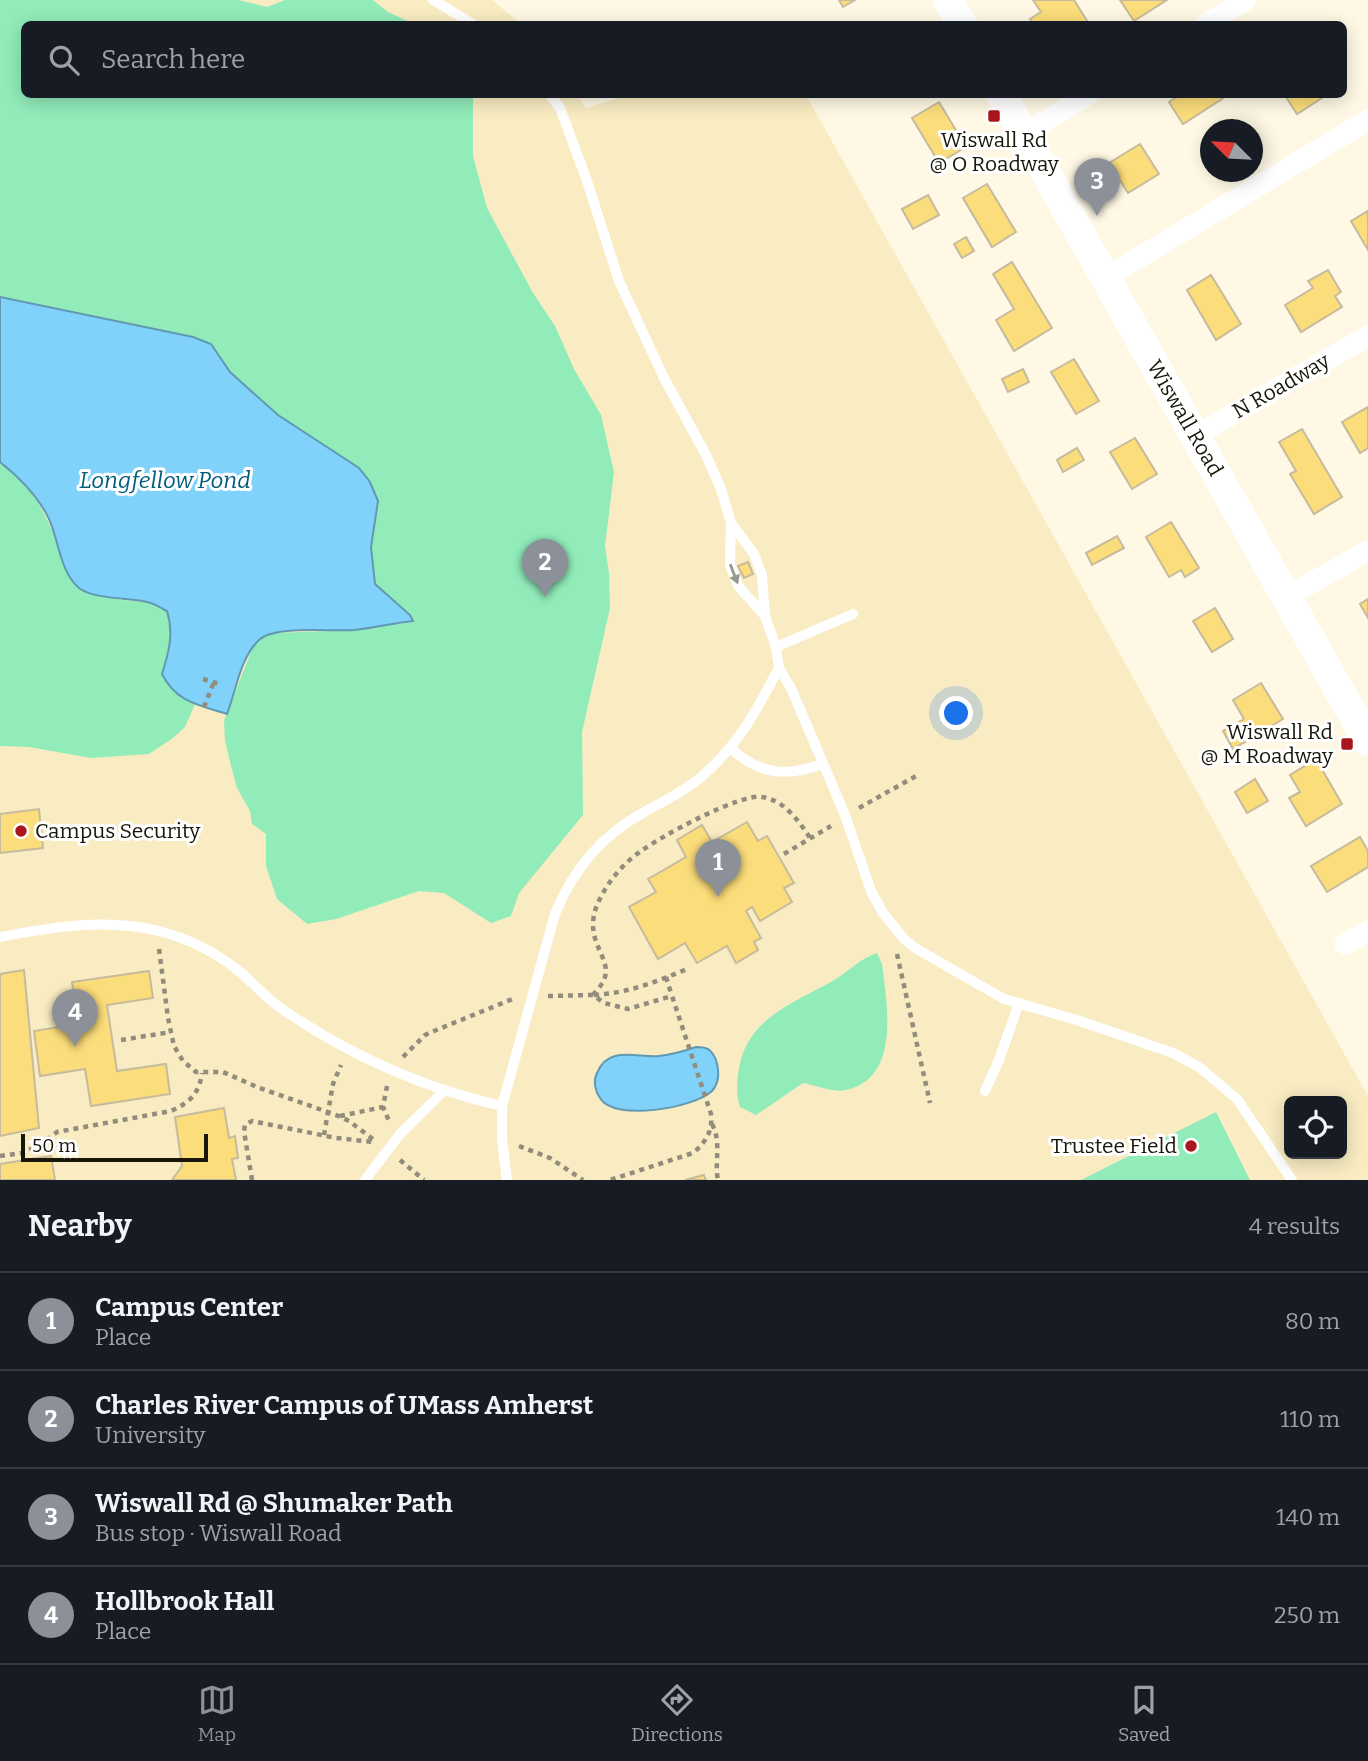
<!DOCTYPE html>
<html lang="en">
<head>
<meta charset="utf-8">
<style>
	body { margin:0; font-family:Bitter,serif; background:#20242c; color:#f1f3f6 }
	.controls { position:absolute; right:21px; bottom:21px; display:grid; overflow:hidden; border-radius:10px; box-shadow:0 4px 18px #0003 }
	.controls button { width:63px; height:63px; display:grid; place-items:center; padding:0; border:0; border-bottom:2px solid #363941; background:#171b24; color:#f1f3f6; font:35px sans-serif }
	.compass { position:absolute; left:1200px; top:119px; width:63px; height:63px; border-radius:50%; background:#171b24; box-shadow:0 4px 18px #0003; rotate:294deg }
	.scale { position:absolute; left:21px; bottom:18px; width:187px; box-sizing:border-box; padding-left:7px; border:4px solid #181509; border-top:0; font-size:19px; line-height:24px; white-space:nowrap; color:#181509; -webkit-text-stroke:5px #fff; paint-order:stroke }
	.you { position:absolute; left:957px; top:714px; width:24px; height:24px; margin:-18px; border:5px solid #fff; border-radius:50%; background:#1a73e8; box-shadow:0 0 0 10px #1a73e833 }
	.badge { display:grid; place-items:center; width:46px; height:46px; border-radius:50%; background:#8c9099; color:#fff; font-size:23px; font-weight:700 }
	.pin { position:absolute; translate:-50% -58px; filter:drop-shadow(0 2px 4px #0008) }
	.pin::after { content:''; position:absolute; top:37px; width:24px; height:21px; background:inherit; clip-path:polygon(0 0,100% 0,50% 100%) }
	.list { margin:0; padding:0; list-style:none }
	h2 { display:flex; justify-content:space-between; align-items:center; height:91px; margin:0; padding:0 28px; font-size:30px }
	h2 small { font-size:23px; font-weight:400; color:#9ea1a6 }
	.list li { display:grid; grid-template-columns:46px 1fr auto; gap:21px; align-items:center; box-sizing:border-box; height:98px; padding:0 28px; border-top:2px solid #363941 }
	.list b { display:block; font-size:26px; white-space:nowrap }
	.list p { margin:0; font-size:23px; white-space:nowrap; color:#9ea1a6 }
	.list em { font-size:23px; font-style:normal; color:#9ea1a6 }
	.icon { flex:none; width:38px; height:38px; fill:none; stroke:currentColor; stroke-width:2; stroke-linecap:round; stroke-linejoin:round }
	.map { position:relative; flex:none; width:1368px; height:1180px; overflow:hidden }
	.search { position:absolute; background:#171b24; box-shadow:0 4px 18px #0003; left:21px; right:21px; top:21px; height:77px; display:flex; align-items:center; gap:18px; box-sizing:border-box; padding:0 24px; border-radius:10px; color:#9ea1a6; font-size:26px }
	.sheet { height:483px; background:#171b24 }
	nav { display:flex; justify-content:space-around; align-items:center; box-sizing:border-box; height:98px; border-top:2px solid #363941; background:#171b24; font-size:19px; color:#9ea1a6 }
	nav a { display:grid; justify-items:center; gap:4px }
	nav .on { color:#8c9099 }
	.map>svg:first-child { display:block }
</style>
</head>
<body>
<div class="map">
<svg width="1368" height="1180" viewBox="0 0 1368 1180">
	<rect width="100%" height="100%" fill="#fef8e4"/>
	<!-- built -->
	<g fill="#f9ecc3" fill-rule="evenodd">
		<polygon points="93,0 492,0 521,24 98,24"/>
		<path d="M0,77L24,94H576L586,108L629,95H806L1368,1096V1180H0ZM1289,1101H1342V1154H1289Z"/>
	</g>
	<!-- green -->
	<g fill="#91ecba">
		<polygon points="0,0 238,0 267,7 285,0 373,0 388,12 414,24 24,24 24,94 473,95 473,156 487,208 533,293 555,326 574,369 601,415 614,472 605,546 609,573 610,608 582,732 583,815 519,893 511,916 491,923 444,893 419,891 336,919 307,924 277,899 266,866 266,834 252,824 250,811 237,788 231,766 225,741 224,720 253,647 261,638 274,633 357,630 412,621 410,615 375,584 371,547 378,501 359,468 278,415 230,372 211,344 193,337 0,297"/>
		<path d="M0,462C43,497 50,524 68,574L120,600L148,602L167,611C174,633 169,652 162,674L183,698L195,704L185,727L173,738L149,754L91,758L29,747L0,746Z"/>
		<path d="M877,953L882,964C887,1004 901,1078 846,1090C834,1093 815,1085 803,1083L756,1115L740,1107C736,1095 737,1087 738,1075C744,1018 793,1004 836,979C850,970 861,958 877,953Z"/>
		<polygon points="1216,1112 1250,1180 1081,1180"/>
	</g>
	<!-- water -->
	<g fill="#80d2fa" stroke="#6199b2" stroke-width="2">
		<path d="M0,297L193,337L211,344L230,372L278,415L359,468L370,482L378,501L371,547L375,584L410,615L413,621C393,623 374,628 354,630C331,632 274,625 259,640C240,658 236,691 227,714C198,705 176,702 162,674C169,652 174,633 167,611C161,608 154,603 147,602C131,598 92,599 79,588C60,572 59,541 49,519C38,496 20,478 0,462Z"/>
		<path d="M696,1047C708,1047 711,1049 716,1060C719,1070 720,1082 712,1091C694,1108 614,1122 600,1098C595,1091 593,1081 597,1073C608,1045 637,1058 659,1056C672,1055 684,1051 696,1047Z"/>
	</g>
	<!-- building -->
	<g fill="#fcdd7b" stroke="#c6bb9c" stroke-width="2">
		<polygon points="839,0 855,0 843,7"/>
		<polygon points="1033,0 1074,0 1089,24 1033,24 1030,19 1041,12"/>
		<polygon points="1120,0 1167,0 1134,21"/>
		<polygon points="1181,94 1223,94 1225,97 1183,124 1169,102"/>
		<polygon points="1284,94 1319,94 1322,98 1297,114"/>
		<polygon points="939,102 966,147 939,163 912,118"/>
		<polygon points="1140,144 1159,174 1128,193 1109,163"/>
		<polygon points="987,184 1016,232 992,247 963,198"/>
		<polygon points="928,195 939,215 913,229 902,209"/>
		<polygon points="1368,211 1368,250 1351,221"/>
		<polygon points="966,237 974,251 962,258 954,244"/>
		<polygon points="1012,262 1052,328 1014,351 996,320 1014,309 993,274"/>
		<polygon points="1328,270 1341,292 1335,296 1342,307 1301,332 1285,305 1313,288 1308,281"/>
		<polygon points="1211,275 1241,324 1216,340 1187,290"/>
		<polygon points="1074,359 1099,401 1076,414 1051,372"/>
		<polygon points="1023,369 1029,382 1008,392 1002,379"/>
		<polygon points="1368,407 1368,448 1360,453 1342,422"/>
		<polygon points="1302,429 1342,497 1314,514 1290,474 1296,471 1279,442"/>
		<polygon points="1135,438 1157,474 1132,489 1110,452"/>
		<polygon points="1077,448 1084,460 1063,472 1057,460"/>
		<polygon points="1171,522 1199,568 1185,577 1181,570 1169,577 1146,537"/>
		<polygon points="1117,536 1124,548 1092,565 1086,553"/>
		<polygon points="748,562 753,574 744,578 738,566"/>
		<polygon points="1368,599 1368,618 1360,604"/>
		<polygon points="1215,608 1233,639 1212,652 1193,621"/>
		<polygon points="1261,683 1283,719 1233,749 1223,731 1244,719 1233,700"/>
		<polygon points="1316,759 1342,804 1306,826 1289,798 1300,792 1290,775"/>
		<polygon points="1255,779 1268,801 1247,813 1235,792"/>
		<polygon points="39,809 43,848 0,853 0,814"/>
		<polygon points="747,822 758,841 767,836 794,883 784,888 792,902 760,921 752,907 746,911 761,938 754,942 758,950 736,963 727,946 697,963 685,943 658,959 629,907 656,892 648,879 686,857 677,840 702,825 712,842"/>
		<polygon points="1360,837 1368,851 1368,867 1327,892 1311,866"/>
		<polygon points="24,970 39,1128 0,1136 0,974"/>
		<polygon points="149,971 153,998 107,1005 117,1071 166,1064 170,1094 91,1106 85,1069 40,1076 34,1031 78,1024 72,982"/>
		<polygon points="224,1108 229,1138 235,1136 238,1158 232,1159 236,1180 172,1180 182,1166 175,1117"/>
		<polygon points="51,1156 55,1180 0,1180 0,1164"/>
		<polygon points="704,1175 706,1180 685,1180"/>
	</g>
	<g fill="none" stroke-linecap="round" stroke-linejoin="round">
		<!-- path -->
		<g stroke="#918c7c" stroke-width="4.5" stroke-dasharray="5 5" stroke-linecap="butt">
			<polyline points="203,679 222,685"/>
			<polyline points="204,707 214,682"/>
			<polyline points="859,808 916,776"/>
			<polyline points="784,854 831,826"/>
			<polyline points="159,949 168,1018 174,1046 183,1061 196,1072 223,1072 257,1087 336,1115 349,1121 374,1140"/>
			<polyline points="897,954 930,1103"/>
			<polyline points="666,977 672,996"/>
			<path d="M593,995C597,990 603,984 605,977C611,956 583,941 597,905C606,884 622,864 641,851C660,837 740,793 762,797C784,800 799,821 810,838"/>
			<path d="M594,995C628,993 656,982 687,969"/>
			<path d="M548,996L593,995L604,1003L628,1009L672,996L674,1002L711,1114C713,1131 706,1142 693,1153L610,1180"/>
			<polyline points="121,1040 171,1032"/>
			<polyline points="403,1057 425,1035 434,1031 515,998"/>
			<polyline points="387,1086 383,1107 389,1121"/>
			<polyline points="340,1116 383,1107"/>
			<path d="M712,1124C722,1143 714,1161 718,1180"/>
			<polyline points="324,1135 333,1084 341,1065"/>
			<polyline points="519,1146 550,1158 583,1180"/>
			<path d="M0,1156L22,1153L40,1145L57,1132L171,1111C190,1102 199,1094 202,1073"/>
			<polyline points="400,1160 424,1180"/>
			<polyline points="252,1180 244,1131 245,1125 252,1121 336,1138 374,1142"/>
		</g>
		<!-- lane -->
		<g stroke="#fff" stroke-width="10">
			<polyline points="433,0 473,24"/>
			<polyline points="549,94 560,108 586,178 619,281 664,378 706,455 721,489 731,523 754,554 762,575 765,616 776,647 779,668 791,688 845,815 871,891 883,913 904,939 915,948 1004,999 1080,1021 1173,1053 1199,1067 1237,1099 1292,1180"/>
			<polyline points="731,523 730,565 739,587 765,616"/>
			<polyline points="776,647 853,614"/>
			<path d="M730,748C761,775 785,777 823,764"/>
			<path d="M0,937C52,927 106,918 159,931C186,938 213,951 235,968C251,980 264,996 279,1007C347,1054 422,1088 502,1106"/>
			<polyline points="985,1091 999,1060 1019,1003"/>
			<polyline points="365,1180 400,1134 444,1091"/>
			<path d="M507,1180L502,1140V1106L555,914C574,868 602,835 646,811C664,801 685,791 701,777C740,744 755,712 779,668"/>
		</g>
		<!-- street -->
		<g stroke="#fff" stroke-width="21">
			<polyline points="1206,24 1246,0"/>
			<polyline points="1024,134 1089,94"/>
			<polyline points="1105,278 1368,120"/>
			<polyline points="1195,436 1368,336"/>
			<polyline points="1286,597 1368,551"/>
			<polyline points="1345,944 1368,931"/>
		</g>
		<!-- secondary -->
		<g stroke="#fff" stroke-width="30">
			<polyline points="948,0 962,24"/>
			<polyline points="1001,94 1368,741"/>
		</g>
	</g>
	<!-- one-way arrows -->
	<defs><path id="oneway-solid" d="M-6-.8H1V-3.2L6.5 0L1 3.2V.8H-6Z" transform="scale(1.75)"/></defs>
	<use fill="#979690" href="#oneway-solid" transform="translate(734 574) rotate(69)"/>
	<!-- markers -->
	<g fill="#aa161d" stroke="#fff" stroke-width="2.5">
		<rect x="987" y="109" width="14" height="14" rx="3.5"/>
		<rect x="1340" y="737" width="14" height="14" rx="3.5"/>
		<circle cx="21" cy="831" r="7"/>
		<circle cx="1191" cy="1146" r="7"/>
	</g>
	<g text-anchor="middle" stroke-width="6" stroke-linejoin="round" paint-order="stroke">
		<!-- poi labels -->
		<g font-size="21" fill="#181509" stroke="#fff" text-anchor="end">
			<text x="994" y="147" text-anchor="middle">Wiswall Rd<tspan x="994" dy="24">@ O Roadway</tspan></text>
			<text x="1333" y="739">Wiswall Rd<tspan x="1333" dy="24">@ M Roadway</tspan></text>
			<text x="35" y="838" text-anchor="start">Campus Security</text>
			<text x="1177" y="1153">Trustee Field</text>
		</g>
		<!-- street labels -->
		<g font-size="21" fill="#181509" stroke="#fff">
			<text transform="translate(1281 386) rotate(-30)" y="7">N Roadway</text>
			<text transform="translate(1185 418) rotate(60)" y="7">Wiswall Road</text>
		</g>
		<!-- water labels -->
		<g font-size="23" font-style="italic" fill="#005e7f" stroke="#fff">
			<text x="165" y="488">Longfellow Pond</text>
		</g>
	</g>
</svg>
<div class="controls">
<button><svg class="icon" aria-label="locate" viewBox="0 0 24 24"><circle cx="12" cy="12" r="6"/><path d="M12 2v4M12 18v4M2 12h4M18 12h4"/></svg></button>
</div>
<svg class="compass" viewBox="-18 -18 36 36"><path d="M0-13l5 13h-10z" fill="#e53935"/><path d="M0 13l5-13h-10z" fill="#9ea1a6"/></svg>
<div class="scale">50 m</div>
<div class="you"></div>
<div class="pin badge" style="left:718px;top:897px">1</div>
<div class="pin badge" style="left:545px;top:597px">2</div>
<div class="pin badge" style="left:1097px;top:216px">3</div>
<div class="pin badge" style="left:75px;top:1047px">4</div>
<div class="search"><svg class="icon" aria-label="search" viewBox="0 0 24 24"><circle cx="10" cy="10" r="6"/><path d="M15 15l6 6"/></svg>Search here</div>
</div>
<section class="sheet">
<h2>Nearby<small>4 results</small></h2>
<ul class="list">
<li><span class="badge">1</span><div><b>Campus Center</b><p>Place</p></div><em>80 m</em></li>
<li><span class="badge">2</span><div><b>Charles River Campus of UMass Amherst</b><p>University</p></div><em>110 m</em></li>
<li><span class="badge">3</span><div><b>Wiswall Rd @ Shumaker Path</b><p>Bus stop · Wiswall Road</p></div><em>140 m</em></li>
<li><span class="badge">4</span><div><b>Hollbrook Hall</b><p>Place</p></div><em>250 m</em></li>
</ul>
</section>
<nav>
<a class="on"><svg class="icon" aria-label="map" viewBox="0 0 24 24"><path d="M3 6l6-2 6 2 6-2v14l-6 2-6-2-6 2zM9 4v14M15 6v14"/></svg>Map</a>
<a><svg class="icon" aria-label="directions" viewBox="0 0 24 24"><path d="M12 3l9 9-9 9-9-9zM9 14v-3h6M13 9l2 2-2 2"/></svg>Directions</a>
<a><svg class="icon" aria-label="saved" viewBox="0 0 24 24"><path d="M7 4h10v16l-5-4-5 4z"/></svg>Saved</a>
</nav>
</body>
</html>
